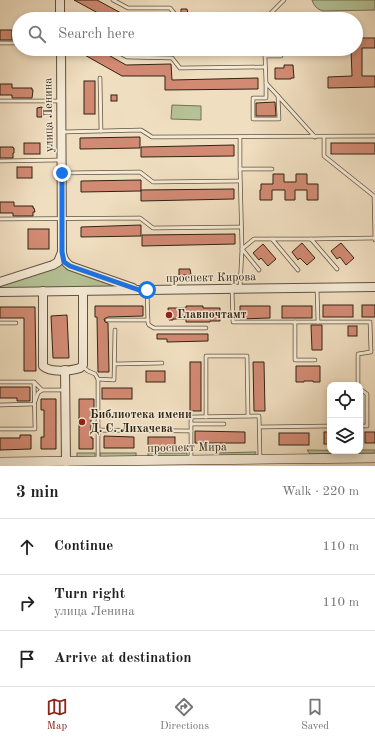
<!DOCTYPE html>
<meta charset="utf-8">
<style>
body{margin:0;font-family:"Old Standard TT",serif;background:#f6f6f6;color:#222}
.controls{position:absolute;right:12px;bottom:12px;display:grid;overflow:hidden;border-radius:8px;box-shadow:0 2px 6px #0003}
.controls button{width:36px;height:36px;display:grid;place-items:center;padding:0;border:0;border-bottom:1px solid #e0e0e0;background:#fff;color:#222;font:20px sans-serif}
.stop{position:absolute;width:12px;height:12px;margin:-9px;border:3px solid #1a73e8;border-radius:50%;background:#fff}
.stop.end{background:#1a73e8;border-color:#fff;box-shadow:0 1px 4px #0008}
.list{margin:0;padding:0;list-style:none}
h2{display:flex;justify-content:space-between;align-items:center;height:52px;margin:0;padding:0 16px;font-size:17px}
h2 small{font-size:13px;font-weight:400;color:#767676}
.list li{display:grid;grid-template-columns:26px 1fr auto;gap:12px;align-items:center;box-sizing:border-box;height:56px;padding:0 16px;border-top:1px solid #e0e0e0}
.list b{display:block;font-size:15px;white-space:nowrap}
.list p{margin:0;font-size:13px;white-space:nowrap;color:#767676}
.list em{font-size:13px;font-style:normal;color:#767676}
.icon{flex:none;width:22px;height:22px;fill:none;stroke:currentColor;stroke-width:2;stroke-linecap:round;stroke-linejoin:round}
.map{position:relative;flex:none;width:375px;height:466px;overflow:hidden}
.search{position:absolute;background:#fff;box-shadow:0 2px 6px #0003;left:12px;right:12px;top:12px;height:44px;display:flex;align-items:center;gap:10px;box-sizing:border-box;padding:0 14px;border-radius:22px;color:#767676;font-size:15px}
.sheet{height:220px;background:#fff}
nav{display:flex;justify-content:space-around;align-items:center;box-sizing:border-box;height:56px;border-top:1px solid #e0e0e0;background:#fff;font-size:11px;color:#767676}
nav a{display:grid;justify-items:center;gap:2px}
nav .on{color:#8f2418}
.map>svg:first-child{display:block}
.green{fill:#b5c296;stroke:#727255}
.building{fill:#d28a73;stroke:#302314}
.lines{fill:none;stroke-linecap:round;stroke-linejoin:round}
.service-casing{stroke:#60523f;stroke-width:4.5}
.tertiary-casing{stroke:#60523f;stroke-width:10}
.secondary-casing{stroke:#302314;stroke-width:10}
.service{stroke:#f5ead6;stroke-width:3}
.tertiary{stroke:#f5ead6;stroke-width:8}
.secondary{stroke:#f5ead6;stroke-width:9}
.route{stroke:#1a73e8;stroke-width:5}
.poi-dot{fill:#8f2418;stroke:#f5ead6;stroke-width:1.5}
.labels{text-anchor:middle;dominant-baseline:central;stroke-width:3;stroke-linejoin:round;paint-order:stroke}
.street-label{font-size:12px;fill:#302314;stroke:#f5ead6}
.poi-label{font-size:12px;font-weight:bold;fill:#302314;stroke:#f5ead6;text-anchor:start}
</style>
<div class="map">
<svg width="375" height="466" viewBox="0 0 375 466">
<rect width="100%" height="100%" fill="#f0dec0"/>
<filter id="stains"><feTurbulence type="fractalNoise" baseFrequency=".005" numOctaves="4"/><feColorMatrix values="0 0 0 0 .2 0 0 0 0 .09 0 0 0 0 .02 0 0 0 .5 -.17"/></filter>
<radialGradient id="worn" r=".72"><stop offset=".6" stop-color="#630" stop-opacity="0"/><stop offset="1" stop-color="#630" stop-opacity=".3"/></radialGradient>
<g class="green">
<path d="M312,0H375V10L323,11C317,9 314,6 312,0Z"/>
<path d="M172,105L201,106V120L171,119Z"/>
<path d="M64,262L139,290L0,292V282Z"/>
<path d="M307,450L360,451V450H375V453L310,454Z"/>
<path d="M256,452L255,454L254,455L218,456V453Z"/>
<rect x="77" y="453" width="18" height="4"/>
<rect x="100" y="453" width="36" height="4"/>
<path d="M148,453H187V456L148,457Z"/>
</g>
<g class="building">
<path d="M74,0H97L132,19H109Z"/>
<path d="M181,9H187L188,14H181Z"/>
<rect x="0" y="30" width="12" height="10"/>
<path d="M356,38H375V48H362V76H375V87L328,88V77L352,76L351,49H356Z"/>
<path d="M74,49H98L126,65L171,64L172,80L258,78V89L165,90V76H122Z"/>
<path d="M284,65H293L294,78H291V79H275V68H284Z"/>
<rect x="84" y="81" width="11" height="33"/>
<path d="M0,84H12V88H32V90H33L32,98H12V95H0Z"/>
<rect x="111" y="95" width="6" height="6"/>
<path d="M275,102L276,116H256V103Z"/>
<path d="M42,107V117H37V108Z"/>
<path d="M140,137V148L80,149V138Z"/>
<rect x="24" y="143" width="16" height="11"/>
<rect x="331" y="143" width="44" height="11"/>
<path d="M234,145V156L141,157V147Z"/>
<path d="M0,147H13V148H14V153H13V158H0Z"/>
<rect x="17" y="167" width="15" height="11"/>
<path d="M273,174H284V182H296V174H307V184H318V200H307V190H295V200H285V190H272V200H260V190H261V184H273Z"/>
<path d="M141,180V191L81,192V181Z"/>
<path d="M234,189V199L141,201V190Z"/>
<path d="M0,202H14V206H33V208H34L35,212H33V216H13V213H0Z"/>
<path d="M141,225V236L81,237V227Z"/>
<rect x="28" y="229" width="21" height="20"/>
<path d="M235,234V244L142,246V235Z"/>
<path d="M302,243L315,258L307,265L300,258L298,260L292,252Z"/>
<path d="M341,243L354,258L346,265L340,257L337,259L331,251Z"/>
<path d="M263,244L276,259L268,266L261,258L259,260L253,253Z"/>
<path d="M179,269H190L191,275H179Z"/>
<rect x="323" y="305" width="30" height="12"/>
<rect x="362" y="305" width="13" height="12"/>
<path d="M95,306H143V316L108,317L104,319L105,322L108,323L109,372H98L97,317H95Z"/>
<path d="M186,306H203V308H220V321H210V322H186V319H173V320H169L168,308H186Z"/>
<path d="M240,306H270V318L240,319Z"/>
<rect x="282" y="306" width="30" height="12"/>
<path d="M0,307H35L36,371H24V318H0Z"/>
<path d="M67,315L69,358H53L51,316Z"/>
<path d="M311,325H322V350H312Z"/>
<rect x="348" y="326" width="9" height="10"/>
<path d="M157,334H208V341L167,342V339H157Z"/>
<rect x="190" y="362" width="11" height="49"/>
<path d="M253,362H264L265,411H254Z"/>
<path d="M296,366H320V382H313V381H304V382H296Z"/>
<rect x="146" y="371" width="19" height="11"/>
<path d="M0,387H30V401H17V398H0Z"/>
<rect x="102" y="388" width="30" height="11"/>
<path d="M41,399H56V449H41V437H44V410H41Z"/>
<path d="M79,399H94V411H91V438H93V449H79Z"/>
<path d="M195,431L245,432V443H195Z"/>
<rect x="324" y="432" width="6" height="12"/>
<rect x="365" y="432" width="10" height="11"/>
<rect x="279" y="433" width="30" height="12"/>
<path d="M20,435H31V449L0,450V438H20Z"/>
<path d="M104,436L134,437V448H104Z"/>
<rect x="148" y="437" width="27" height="10"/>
</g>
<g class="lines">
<g class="service-casing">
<g id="service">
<path d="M113,0L128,8H170L179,19"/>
<path d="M265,19L284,0"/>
<path d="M0,43H19"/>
<path d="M112,49L127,57L172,58L180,68L265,67"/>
<path d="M265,49V56"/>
<path d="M281,56H265L266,83L278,96L315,137"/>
<path d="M100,78L101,131"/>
<path d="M266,83V98H253V119H279L278,96"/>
<path d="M0,101H60"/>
<path d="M63,132L141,130L152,137L375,136"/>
<path d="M240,137V169H272"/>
<path d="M324,137V156L374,196L375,240"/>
<path d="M0,161L60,160"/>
<path d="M240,169L242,249L240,288"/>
<path d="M63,173L140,172L153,182L240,181"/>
<path d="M0,219L140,218L153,228L241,227"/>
<path d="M272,239H311L337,269"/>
<path d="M311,239L375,238"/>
<path d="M259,270L242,249L254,239H272L298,270"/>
<path d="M232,289L233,322H318L317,288"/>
<path d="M147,290L148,323L149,325L154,328H206"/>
<path d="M107,320H148"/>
<path d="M295,322V360H315"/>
<path d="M318,322H370L371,352L358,354V385"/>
<path d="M0,323H16"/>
<path d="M115,364L162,363"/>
<path d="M82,366L88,371L95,374L98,379L114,380L115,330"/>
<path d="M98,379V430"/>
<path d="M0,382H34"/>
<path d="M360,389L367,394V426H360"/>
<path d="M0,405L34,404L38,393L42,390H65"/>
<path d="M206,417V356H247L248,416"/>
<path d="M191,424H224"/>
<path d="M260,427L330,426"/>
<path d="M0,429H35L34,382L42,390"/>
<path d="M191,431V417L259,416L260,458"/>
<path d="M98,460V430L191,431V459"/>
</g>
</g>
<g class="tertiary-casing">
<g id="tertiary">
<path d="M60,0V19"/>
<path d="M61,49L62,252C63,259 65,262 70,266L133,288"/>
<path d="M0,282L53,265L58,262L62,252"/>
<path d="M43,291V366C50,373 71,371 80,368L83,365V291"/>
<path d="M0,292L375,287"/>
<path d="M65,370L66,462"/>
</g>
</g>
<g class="secondary-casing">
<path id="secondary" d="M0,462L375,458"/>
</g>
<use href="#service" class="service"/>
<use href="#tertiary" class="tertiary"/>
<use href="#secondary" class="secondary"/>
</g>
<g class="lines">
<path class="route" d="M62,173V252L64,262L70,266L139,290H147"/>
</g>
<g class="poi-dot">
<circle cx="169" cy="315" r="4"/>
<circle cx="82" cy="422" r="4"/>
</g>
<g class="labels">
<g class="street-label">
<text transform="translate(49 115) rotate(-91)">улица Ленина</text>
<text transform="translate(211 278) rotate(-1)">проспект Кирова</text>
<text transform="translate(187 448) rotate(-1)">проспект Мира</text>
</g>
<g class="poi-label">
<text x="177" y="315">Главпочтамт</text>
<text x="90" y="415">Библиотека имени<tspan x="90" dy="14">Д. С. Лихачева</tspan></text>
</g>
</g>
<rect width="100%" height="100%" filter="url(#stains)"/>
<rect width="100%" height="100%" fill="url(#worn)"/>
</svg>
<div class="controls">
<button><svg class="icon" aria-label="locate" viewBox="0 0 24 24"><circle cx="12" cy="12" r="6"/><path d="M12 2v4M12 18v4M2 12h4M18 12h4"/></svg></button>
<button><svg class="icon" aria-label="layers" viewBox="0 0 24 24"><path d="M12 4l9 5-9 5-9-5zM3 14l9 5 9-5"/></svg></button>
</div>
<div class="stop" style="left:147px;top:290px"></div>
<div class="stop end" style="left:62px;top:173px"></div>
<div class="search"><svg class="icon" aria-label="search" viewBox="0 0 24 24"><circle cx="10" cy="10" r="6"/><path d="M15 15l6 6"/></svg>Search here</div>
</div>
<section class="sheet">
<h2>3 min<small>Walk · 220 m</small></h2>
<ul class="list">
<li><svg class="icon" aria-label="ahead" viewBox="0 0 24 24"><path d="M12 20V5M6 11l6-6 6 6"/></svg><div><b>Continue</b></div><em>110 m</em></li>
<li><svg class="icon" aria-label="right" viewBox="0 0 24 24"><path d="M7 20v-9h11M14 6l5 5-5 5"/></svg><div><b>Turn right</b><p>улица Ленина</p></div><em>110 m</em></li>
<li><svg class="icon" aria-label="arrive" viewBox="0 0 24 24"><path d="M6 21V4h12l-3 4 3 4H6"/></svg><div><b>Arrive at destination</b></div></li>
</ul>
</section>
<nav>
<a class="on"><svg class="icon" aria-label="map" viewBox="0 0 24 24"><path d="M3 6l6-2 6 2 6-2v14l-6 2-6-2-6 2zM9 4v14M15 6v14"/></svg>Map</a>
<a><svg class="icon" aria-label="directions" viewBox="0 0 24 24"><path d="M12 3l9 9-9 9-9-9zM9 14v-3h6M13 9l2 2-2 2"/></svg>Directions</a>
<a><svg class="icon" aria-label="saved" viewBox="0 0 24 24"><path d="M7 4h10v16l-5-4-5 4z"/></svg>Saved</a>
</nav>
